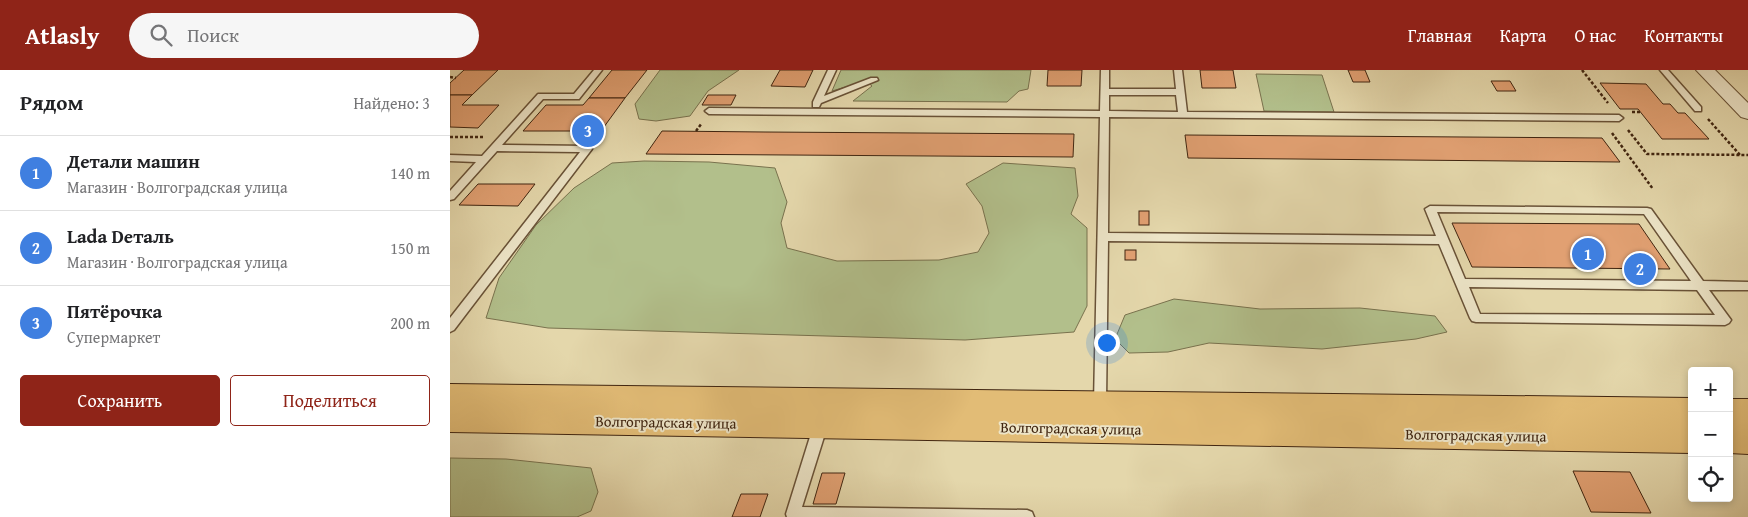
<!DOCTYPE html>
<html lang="ru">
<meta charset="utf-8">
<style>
body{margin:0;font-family:"Gentium Book Plus",serif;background:#f6f6f6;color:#202124}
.controls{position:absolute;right:15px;bottom:15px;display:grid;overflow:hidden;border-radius:5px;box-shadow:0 2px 8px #0003}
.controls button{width:45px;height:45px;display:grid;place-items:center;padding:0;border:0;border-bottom:1px solid #e0e0e0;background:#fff;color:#202124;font:25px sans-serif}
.you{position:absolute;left:656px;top:272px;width:18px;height:18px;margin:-12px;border:4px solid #fff;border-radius:50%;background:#1a73e8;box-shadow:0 0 0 8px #1a73e833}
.badge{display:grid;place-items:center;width:32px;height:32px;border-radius:50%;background:#8f2418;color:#fff;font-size:16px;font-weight:700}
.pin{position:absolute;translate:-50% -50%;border:2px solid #fff;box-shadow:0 1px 5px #0006}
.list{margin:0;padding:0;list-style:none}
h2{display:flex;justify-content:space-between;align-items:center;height:65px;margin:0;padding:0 20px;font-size:21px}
h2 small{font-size:16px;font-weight:400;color:#757577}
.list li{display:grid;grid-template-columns:32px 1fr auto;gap:15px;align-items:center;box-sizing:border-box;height:75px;padding:0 20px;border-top:1px solid #e0e0e0}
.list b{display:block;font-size:19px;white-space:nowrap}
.list p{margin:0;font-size:16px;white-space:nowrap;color:#757577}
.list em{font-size:16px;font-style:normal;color:#757577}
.actions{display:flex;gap:10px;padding:15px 20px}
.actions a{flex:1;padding:11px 0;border:1px solid #8f2418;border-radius:5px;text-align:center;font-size:18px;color:#8f2418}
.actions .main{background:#8f2418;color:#fff}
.icon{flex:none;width:28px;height:28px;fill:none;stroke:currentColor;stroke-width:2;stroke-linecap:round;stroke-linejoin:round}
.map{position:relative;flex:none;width:1298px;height:447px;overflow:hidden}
header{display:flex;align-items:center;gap:30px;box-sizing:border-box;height:70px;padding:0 25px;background:#8f2418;color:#fff}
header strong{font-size:24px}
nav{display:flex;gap:28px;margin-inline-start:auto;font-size:18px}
.search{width:350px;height:45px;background:#f6f6f6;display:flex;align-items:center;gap:12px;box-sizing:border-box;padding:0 18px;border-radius:28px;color:#757577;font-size:19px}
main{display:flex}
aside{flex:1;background:#fff}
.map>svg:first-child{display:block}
.green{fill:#b2bf8b;stroke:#79724e}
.building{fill:#e1a072;stroke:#402510}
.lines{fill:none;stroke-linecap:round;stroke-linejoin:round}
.lane-casing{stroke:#695237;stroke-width:3}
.street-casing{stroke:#695237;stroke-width:2}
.primary-casing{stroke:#402510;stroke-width:2}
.path{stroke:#402510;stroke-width:2.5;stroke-dasharray:3 2;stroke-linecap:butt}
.lane{fill:#ede5c8;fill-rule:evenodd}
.street{fill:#ede5c8;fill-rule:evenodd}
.primary{fill:#e2bc76;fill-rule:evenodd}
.labels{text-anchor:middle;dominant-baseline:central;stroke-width:4;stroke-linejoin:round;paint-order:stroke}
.street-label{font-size:15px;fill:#402510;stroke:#ede5c8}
</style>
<header>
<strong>Atlasly</strong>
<div class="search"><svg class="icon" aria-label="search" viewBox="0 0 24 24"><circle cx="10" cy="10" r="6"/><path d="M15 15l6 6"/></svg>Поиск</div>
<nav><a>Главная</a><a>Карта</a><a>О нас</a><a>Контакты</a></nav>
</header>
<main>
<aside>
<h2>Рядом<small>Найдено: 3</small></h2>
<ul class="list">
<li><span class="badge" style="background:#3f7fe0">1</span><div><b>Детали машин</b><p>Магазин · Волгоградская улица</p></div><em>140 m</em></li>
<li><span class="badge" style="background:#3f7fe0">2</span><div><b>Lada Dеталь</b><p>Магазин · Волгоградская улица</p></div><em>150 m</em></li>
<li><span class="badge" style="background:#3f7fe0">3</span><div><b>Пятёрочка</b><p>Супермаркет</p></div><em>200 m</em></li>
</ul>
<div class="actions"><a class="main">Сохранить</a><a>Поделиться</a></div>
</aside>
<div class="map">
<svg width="1298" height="447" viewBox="0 0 1298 447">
<rect width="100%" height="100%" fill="#e4d7ab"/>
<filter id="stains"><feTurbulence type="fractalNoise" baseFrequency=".004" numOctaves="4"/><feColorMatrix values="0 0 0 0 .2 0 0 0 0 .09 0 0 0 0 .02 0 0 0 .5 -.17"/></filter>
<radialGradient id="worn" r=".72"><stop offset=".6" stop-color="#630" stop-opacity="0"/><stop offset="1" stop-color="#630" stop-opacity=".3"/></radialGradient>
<g class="green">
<path d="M210,0H289L258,21L240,46L206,51L189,49L185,34Z"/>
<path d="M391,0H581L578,19L569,21L557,32L403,31L422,16L416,11L382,21Z"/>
<path d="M806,4L872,5L884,42L814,41Z"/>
<path d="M194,91L259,92L325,98L337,132L331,153L337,178L387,191L489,190L528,182L539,163L532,136L516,114L553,93L625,98L628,126L621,144L637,158V236L624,262L515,270L98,258L36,248L49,208L86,155L124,118L162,93Z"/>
<path d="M724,229L810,239L910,238L985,246L997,262L966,269L872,279L759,273L718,282L679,283L665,269L675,245Z"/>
<path d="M0,388L56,389L141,398L148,422L141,441L127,447H0Z"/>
</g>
<g class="building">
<path d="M14,0H48L22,25H0V13Z"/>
<path d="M162,0H197L175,28H139Z"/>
<path d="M330,0H363L355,17L321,16Z"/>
<path d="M598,0H632L631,16H597Z"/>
<path d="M750,0H783L786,18H752Z"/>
<path d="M898,0H915L920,12H903Z"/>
<path d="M1041,11H1060L1066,21H1047Z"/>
<path d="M1150,13L1196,14L1213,34H1220L1228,43H1235L1259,69H1212L1188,39H1170Z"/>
<path d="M0,25H22L12,35H49L28,58L0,57Z"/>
<path d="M258,25H286L281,35H252Z"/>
<path d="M139,28H175L151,61H73L96,35H133Z"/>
<path d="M212,61L315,62L624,64L623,87L196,84Z"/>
<path d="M735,65L1152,68L1170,92L738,88Z"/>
<path d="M28,114H85L68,136L9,135Z"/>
<rect x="689" y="141" width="10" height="14"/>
<path d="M1002,153L1189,154L1220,199L1022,197Z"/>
<rect x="675" y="180" width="11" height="10"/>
<path d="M1123,401L1180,402L1201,443L1141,442Z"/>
<path d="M372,403H395L386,434H363Z"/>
<path d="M291,424H318L310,447H282Z"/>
</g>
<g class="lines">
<g class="lane-casing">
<g id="lane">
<path d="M144,0H152L129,29H93L52,75L137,76L142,79L4,260L0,262V248L130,82L47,81L4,129L0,130V121L26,92L0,91V85L32,86L88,24H124Z"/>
<path d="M378,0H386L374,26L421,8H427L428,10L371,33L369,37H363V32Z"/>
<path d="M651,0H659V19H726L724,0H732L737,42L1169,45L1173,48L1169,51L659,47L658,163L986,166L975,139L980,136L1197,138L1201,139L1253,211L1298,212V220H1259L1281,250L1279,253L1275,255L1026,252L1022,251L1020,248L989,174L658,171L656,333L655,337L650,338L645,337L644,333L650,47L259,44L255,41L259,38L650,41ZM659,25H726L728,42L659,41ZM987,142L1194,144L1241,211L1015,209ZM1019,217L1247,220L1265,245L1030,244Z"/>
<path d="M1210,0H1218L1251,37V41H1245Z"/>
<path d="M371,348L376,350L378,354L352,437L577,440L582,442L584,447H337L336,444L364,354L366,350Z"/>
</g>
</g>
<g class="street-casing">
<path id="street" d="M1246,0H1265L1298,33V49L1291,47Z"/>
</g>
<g class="primary-casing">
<g id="primary">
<path d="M0,314L1242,328V383L0,362Z"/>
<path d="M1279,329H1298V384L1279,383Z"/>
</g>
</g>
<g class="path">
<path d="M1132,0L1158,33"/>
<path d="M0,7L6,8"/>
<path d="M1182,42H1190"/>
<path d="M1258,49L1290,85"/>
<path d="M1178,60L1197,84L1298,85"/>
<path d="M246,61L252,53"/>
<path d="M1162,63L1203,119"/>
<path d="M0,67H33"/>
</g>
<use href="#lane" class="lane"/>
<use href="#street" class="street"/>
<use href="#primary" class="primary"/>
</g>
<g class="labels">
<g class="street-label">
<text transform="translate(216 352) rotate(1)">Волгоградская улица</text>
<text transform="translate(621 358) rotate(1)">Волгоградская улица</text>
<text transform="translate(1026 365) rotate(1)">Волгоградская улица</text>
</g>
</g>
<rect width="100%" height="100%" filter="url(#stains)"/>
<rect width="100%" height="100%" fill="url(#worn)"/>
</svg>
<div class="controls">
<button>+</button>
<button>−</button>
<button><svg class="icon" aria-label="locate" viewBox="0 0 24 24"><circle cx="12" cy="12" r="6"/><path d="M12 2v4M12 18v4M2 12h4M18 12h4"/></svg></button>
</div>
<div class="you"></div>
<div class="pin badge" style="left:1138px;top:184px;background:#3f7fe0">1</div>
<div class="pin badge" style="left:1190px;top:199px;background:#3f7fe0">2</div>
<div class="pin badge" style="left:138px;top:61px;background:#3f7fe0">3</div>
</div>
</main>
